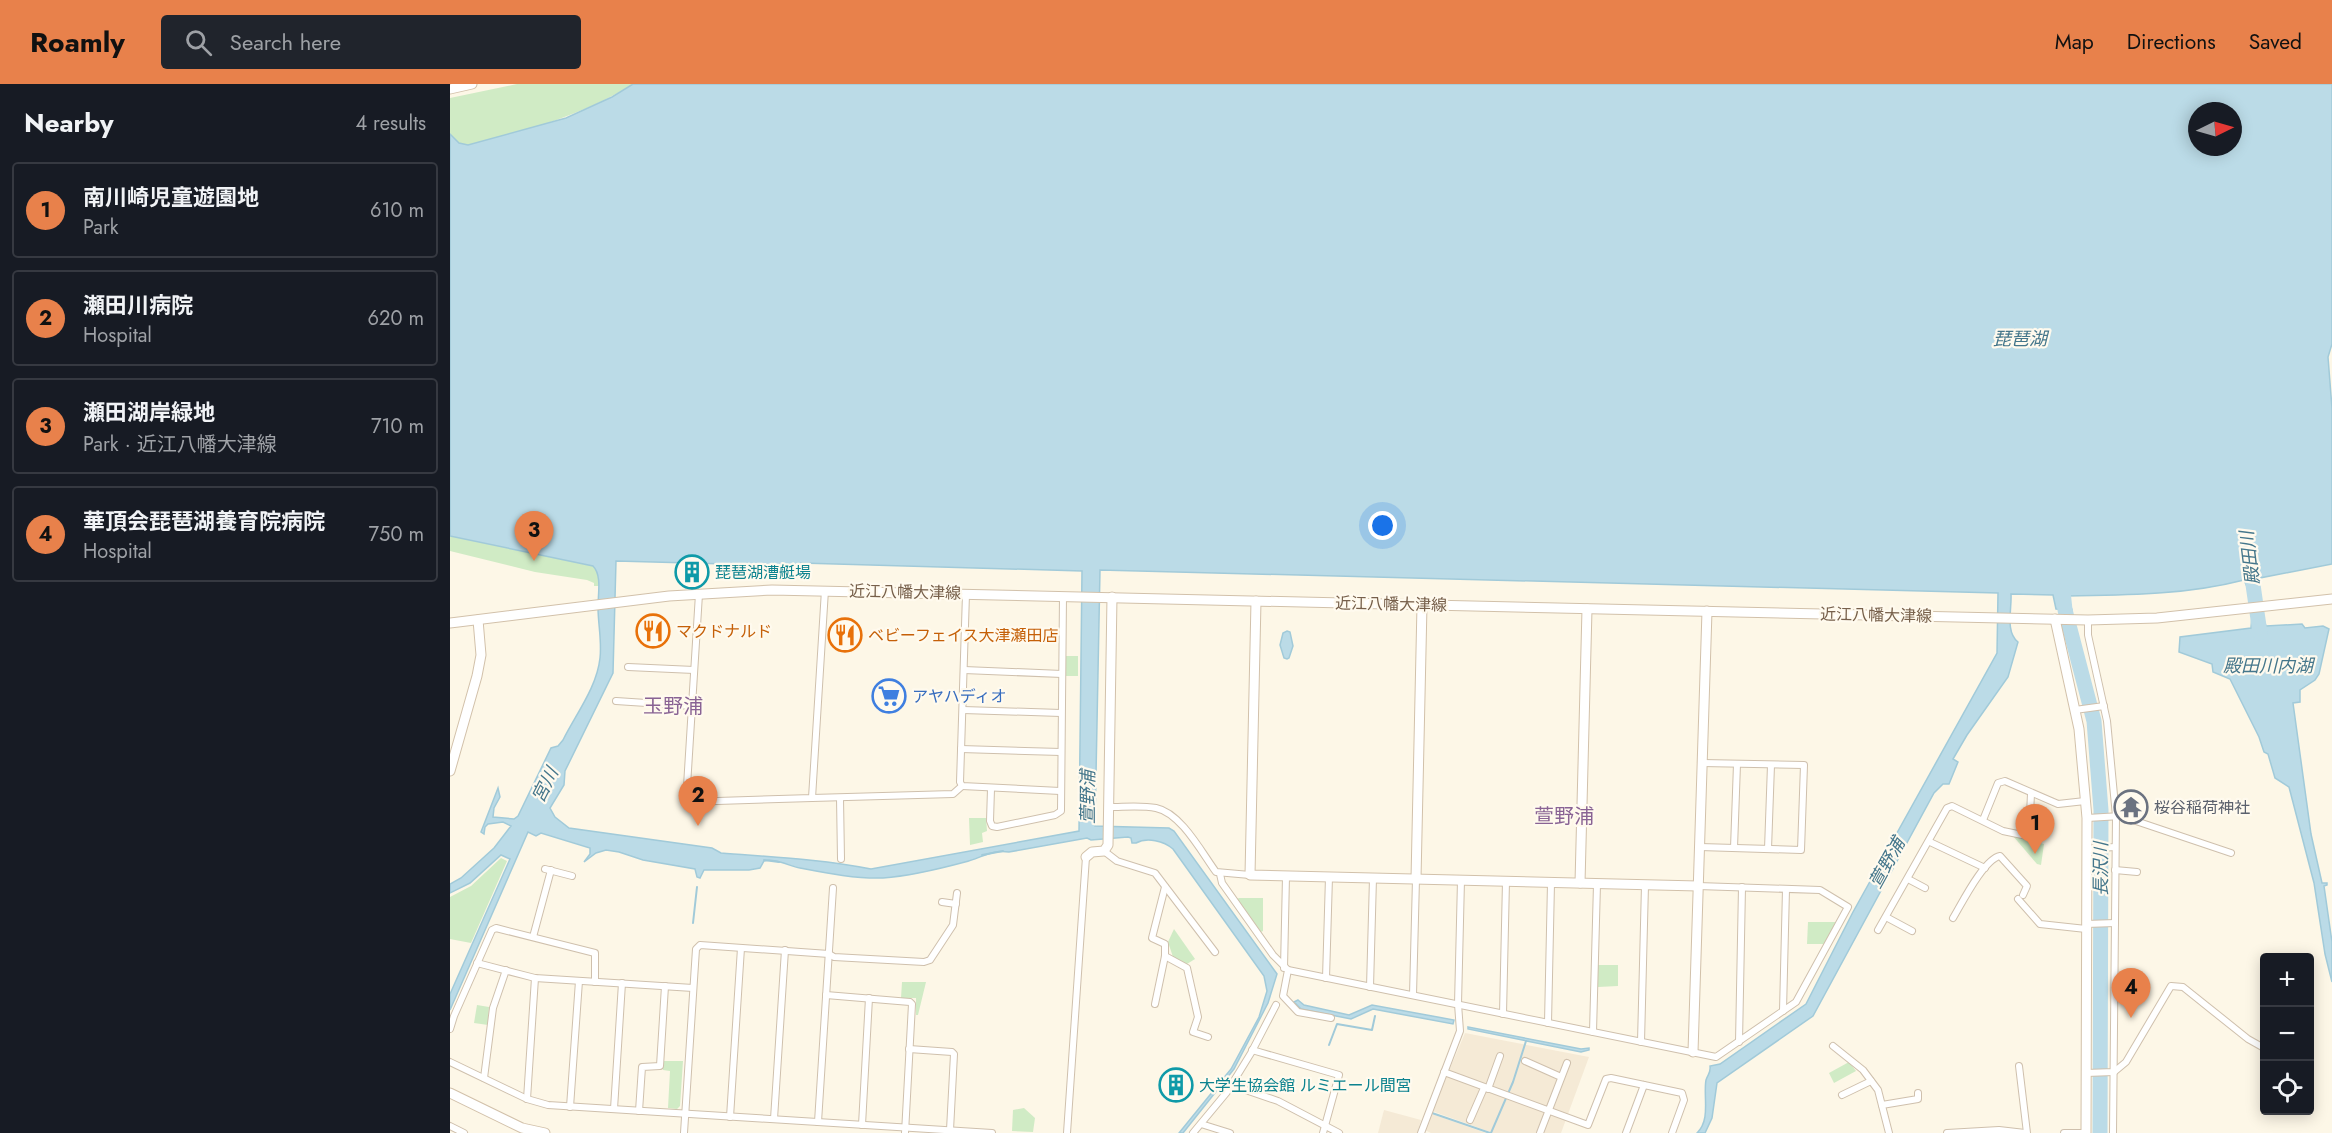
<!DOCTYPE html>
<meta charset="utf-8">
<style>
body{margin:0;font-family:Jost,"Noto Sans JP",sans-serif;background:#20242c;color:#f1f3f6}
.controls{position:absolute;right:18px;bottom:18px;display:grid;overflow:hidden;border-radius:6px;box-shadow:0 3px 15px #0003}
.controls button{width:54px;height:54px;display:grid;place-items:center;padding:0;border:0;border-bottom:2px solid #363941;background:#171b24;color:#f1f3f6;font:30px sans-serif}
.compass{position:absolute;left:1738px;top:18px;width:54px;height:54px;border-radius:50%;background:#171b24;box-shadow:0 3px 15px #0003;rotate:85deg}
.you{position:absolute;left:933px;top:442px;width:21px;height:21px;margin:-15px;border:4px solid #fff;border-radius:50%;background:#1a73e8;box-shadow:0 0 0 9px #1a73e833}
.badge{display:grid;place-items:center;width:39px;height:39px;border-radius:50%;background:#e8814b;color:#111;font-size:20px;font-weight:700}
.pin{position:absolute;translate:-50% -50px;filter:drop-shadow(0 2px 3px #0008)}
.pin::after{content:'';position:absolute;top:32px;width:21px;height:18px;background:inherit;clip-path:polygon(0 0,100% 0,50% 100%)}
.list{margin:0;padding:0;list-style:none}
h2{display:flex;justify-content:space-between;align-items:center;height:78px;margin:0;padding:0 24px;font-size:26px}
h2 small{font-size:20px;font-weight:400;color:#9ea1a6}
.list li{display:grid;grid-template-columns:39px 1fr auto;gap:18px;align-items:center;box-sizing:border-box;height:96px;margin:0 12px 12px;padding:0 12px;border:2px solid #363941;border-radius:6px}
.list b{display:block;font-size:22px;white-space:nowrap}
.list p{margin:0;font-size:20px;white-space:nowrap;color:#9ea1a6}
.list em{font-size:20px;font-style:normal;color:#9ea1a6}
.icon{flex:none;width:33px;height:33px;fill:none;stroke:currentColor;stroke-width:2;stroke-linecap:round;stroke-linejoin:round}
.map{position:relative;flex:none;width:1882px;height:1049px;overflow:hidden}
header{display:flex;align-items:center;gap:36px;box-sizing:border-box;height:84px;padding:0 30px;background:#e8814b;color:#111}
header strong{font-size:28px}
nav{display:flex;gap:33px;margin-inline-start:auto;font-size:21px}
.search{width:420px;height:54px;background:#20242c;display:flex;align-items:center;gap:15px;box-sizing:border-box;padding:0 21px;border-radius:6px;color:#9ea1a6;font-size:22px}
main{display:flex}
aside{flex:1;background:#171b24}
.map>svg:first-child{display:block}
.residential{fill:#f5ead6}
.green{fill:#d0ebc5}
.water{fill:#bbdbe7;stroke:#a1cad9;stroke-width:1.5;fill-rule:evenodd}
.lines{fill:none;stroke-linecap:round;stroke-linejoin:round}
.stream{stroke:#a1cad9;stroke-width:2}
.river{stroke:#bbdbe7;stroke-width:15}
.street-casing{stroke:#cfc0ad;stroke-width:8}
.secondary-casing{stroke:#d2c1aa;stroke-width:11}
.street{stroke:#fff;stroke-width:6}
.secondary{stroke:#fff;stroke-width:9}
.labels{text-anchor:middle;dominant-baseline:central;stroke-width:4.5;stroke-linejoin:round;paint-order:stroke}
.culture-label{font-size:16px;fill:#0d838f;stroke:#fffaee;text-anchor:start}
.street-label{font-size:16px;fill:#77604b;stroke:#fffaee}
.food-label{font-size:16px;fill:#c56008;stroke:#fffaee;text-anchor:start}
.shop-label{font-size:16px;fill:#366cbe;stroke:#fffaee;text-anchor:start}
.worship-label{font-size:16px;fill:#5b616d;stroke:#fffaee;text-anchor:start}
.water-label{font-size:18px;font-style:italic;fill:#44768b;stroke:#fffaee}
.quarter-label{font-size:20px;fill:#896394;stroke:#fffaee}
</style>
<header>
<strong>Roamly</strong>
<div class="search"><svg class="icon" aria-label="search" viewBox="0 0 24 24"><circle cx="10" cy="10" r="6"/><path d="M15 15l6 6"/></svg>Search here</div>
<nav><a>Map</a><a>Directions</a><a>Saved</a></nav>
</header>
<main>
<aside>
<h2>Nearby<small>4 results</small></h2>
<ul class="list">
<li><span class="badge">1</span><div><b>南川崎児童遊園地</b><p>Park</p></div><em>610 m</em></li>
<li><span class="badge">2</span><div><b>瀬田川病院</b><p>Hospital</p></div><em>620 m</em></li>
<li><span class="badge">3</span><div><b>瀬田湖岸緑地</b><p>Park · 近江八幡大津線</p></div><em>710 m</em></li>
<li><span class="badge">4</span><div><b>華頂会琵琶湖養育院病院</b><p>Hospital</p></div><em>750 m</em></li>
</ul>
</aside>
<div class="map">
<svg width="1882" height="1049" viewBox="0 0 1882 1049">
<rect width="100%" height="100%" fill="#fdf7e7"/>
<g class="residential">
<path d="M1015,949L1139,973L1111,1049H1043L982,1027Z"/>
<path d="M934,1026L971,1036L967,1049H928Z"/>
<path d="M982,1030L1036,1049H981L975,1046Z"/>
</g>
<g class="green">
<path d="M67,0H183C141,26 98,40 51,53C40,56 26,62 15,61C8,60 4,55 0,50V14Z"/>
<path d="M0,452L143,482L148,489L149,502H144V499L137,496L85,488L0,467Z"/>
<rect x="615" y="572" width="13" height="20"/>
<path d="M519,734H536L537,747L532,749L533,758L520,761Z"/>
<path d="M1563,752L1594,760L1591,781L1587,780Z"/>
<path d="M51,774L57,777L21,859L0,855V813L21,802Z"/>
<path d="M789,814H813V847L811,848L787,815Z"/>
<path d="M1358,838H1385L1386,839L1374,860H1357Z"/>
<path d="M724,845L745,875L737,880L723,873L718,858Z"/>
<path d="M1148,881H1168V902L1148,903Z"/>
<path d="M452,898H476L468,931H466V914H451Z"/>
<path d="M27,921L39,923L38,941L24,939Z"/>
<path d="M213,977H233L230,1022L227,1025L218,1024L220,987L213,986Z"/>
<path d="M1399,978L1406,987L1384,999L1379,989Z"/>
<path d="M574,1024L585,1034L583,1048L562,1047L563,1026Z"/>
</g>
<g class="water">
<path d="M183,0H1882V260L1878,273L1882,324V480L1810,494L1809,505H1798L1794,496C1736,511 1677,511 1618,512L1622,526L1606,525L1603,511L1561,510C1562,525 1555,548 1568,558L1558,593L1517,651L1503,675L1508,678L1499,700H1493L1484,709L1363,932L1267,999L1262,1034L1255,1049H1247C1261,1036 1253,1012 1256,996C1258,990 1261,989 1260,982L1270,980L1356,920L1403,828L1547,569L1548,509L650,486L645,742L719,744L724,747L827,890L818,919L784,985L733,1049H729L781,985L809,933L817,907L814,892L723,765C714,757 697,753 686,759H682L681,754L678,753L641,756L637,754L559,768C542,765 531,774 515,778C489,785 460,792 433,794C406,795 376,789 350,784C339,782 325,774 314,777L310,784L299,786H254L250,794L247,793L245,785L193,776L169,768L156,766L146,769L134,778L140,770V764L91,749L86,752L78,748L0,926V910L60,775L51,771L20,799L0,809V800L11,794L44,764L61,742L53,738L38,740L35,743L34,750L31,748L48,704L50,713L44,724L43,733L64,735L68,732L101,664L108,662L113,656C126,630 147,603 150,574C152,557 148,540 148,523C148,510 152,491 143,482L0,452V50L9,59L18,61L116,34L162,13ZM1747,27H1783V63H1747ZM166,477L277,480V482L317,480V482H346L351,479L632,487L629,747L421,785C371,775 321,773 271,769L262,764L119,744L105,733L100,724L114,701L115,687L163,589Z"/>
<path d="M1812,531L1816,542L1852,540L1855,544L1873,542L1879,545L1869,590L1865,596L1850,606V618L1843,619L1861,750L1872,799H1877V801L1874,802L1882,858V898L1875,870L1864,799L1839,703L1825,694L1818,670L1814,668L1809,653L1780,595L1763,588L1762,580L1729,568L1730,553L1801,544L1802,532Z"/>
<path d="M837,547L840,548L843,562L839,574L837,575L834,574L830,561L833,549Z"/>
<path d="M848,916L854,921L899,931L922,921L1004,936L1003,940L923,925L901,935L851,925L844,918Z"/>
<path d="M1018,943L1131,965L1139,964V966L1131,968L1018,945Z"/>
</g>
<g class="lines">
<g class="stream">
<path d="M532,771L553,767"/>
<path d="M314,776L329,778"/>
<path d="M243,839L247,803"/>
<path d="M879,961L887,940L922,946L925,932"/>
<path d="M982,1029L1040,1049"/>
<path d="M1041,1049L1063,998L1076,957"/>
</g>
<g class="river">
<path d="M1801,487L1810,549"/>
<path d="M1613,507L1615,526L1644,637L1651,726L1650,1049"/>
</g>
<g class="street-casing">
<g id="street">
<path d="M249,510L236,718L362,714L375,506"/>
<path d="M516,510L510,698L512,702L610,707"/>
<path d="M1638,536V551L1657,637L1666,732L1663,1049"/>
<path d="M178,583L244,586"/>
<path d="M514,586L612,590"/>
<path d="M166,617L242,622"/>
<path d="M513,626L611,629"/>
<path d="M1625,626L1654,622"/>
<path d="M511,665L611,668"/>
<path d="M541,705L540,737L542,742L547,743L605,731L611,727L613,512"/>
<path d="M362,714L503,710L512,702"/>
<path d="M390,714L391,775"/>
<path d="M659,723C674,723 691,721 706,724C731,729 752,769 766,788L800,791"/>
<path d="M1637,734L1671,732L1781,769"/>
<path d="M1533,736L1548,699L1555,697L1608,720L1635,717"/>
<path d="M1480,758L1535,784"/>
<path d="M1250,763L1351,766L1354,681L1252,679"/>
<path d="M1284,764L1287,680"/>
<path d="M1318,765L1321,681"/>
<path d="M1636,765L1665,763"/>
<path d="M654,767L667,777L705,789L765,868"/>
<path d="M95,785L122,792"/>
<path d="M1665,786L1687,788"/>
<path d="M770,790L772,799L823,871L838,886L1266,973L1346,918L1398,823L1370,806L1248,802"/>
<path d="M1458,795L1475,804"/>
<path d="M1568,815L1590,840L1636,845"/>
<path d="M492,818L506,820"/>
<path d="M1436,833L1462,847"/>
<path d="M1503,834C1512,819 1534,775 1550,772L1577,802L1573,811"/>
<path d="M1636,840L1665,839"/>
<path d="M1428,846L1497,724L1502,722L1553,747L1577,752L1579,749L1581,710"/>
<path d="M83,853L101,786"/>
<path d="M715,872L737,884L748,933L743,948L758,953"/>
<path d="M27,879L85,894L243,904"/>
<path d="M834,884L836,792"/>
<path d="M838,886L833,912L848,928L881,934"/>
<path d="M876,894L879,793"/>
<path d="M920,903L923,794"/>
<path d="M376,911L460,918L462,920L455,1049"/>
<path d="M963,911L966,795"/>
<path d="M705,920L715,872V860L702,854L715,803"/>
<path d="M1333,927L1336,805"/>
<path d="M1053,930L1056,797"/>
<path d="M1098,939L1101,799"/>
<path d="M0,945L4,932L42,846L46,844L145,869V898"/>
<path d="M1143,948L1147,800"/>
<path d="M1191,958L1195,801"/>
<path d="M1289,958L1292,803"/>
<path d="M1383,962L1413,986L1428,1006L1439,1049"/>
<path d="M459,965L502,968L504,970L500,1046"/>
<path d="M802,966L889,991L873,1049"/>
<path d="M1075,977L1111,993"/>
<path d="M0,978L77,1015L98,1021L542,1049"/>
<path d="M1569,982L1577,1049"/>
<path d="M994,988L1138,1041L1156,995L1161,994L1232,1009L1234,1016L1222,1049"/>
<path d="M1636,989L1664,988L1676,978L1721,902L1733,903L1798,955L1814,964"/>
<path d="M34,994L43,924L56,886"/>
<path d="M781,1001L828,1017L889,1049"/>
<path d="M1038,1005L1050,972"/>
<path d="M1392,1011L1421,997"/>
<path d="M77,1015L85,894"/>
<path d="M1432,1021L1468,1015V1009"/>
<path d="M120,1023L129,897"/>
<path d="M164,1025L172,899"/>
<path d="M189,1027L192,983L210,982L215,902"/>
<path d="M280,1033L291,864"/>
<path d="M324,1035L335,866"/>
<path d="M1020,1036L1034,1004"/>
<path d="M368,1038L383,804"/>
<path d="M751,1040L780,1049"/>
<path d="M412,1041L419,914"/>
<path d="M0,1042L14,1049"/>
<path d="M234,1049L246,865L250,861L379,870L384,873L474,878L480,876L503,841L507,809"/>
<path d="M617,1049L636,773"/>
<path d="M743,1049L777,1008L801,969L826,921"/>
<path d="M971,1049L1010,947L1008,920L1011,796"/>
<path d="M1090,1049L1117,979"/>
<path d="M1176,1049L1194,1001"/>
<path d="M1497,1049L1549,1046L1575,1049"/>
<path d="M1614,1049H1636"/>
</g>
</g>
<g class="secondary-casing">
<g id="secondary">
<path d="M0,5L22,0"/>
<path d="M806,517L800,791L1248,802"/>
<path d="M1605,535L1629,645L1637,734L1636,1049"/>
<path d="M0,539L219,512L322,506L1638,536L1707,534L1882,515"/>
<path d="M0,687L27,592L31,571L28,536"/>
<path d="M636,773L642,768L654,767L658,761L662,513"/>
<path d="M966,795L972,521"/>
<path d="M1130,799L1137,525"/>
<path d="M1243,968L1257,527"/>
<path d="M0,1009L72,1044L95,1049"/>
</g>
</g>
<use href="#street" class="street"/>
<use href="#secondary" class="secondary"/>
</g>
<defs>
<g id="building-ring" transform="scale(1.725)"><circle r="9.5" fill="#fffaee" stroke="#0f9aa8" stroke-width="1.5"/><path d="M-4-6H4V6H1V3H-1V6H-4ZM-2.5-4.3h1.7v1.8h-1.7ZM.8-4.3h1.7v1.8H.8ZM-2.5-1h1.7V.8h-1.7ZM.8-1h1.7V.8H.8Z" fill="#0f9aa8"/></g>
<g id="restaurant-ring" transform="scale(1.725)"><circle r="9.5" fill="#fffaee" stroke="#e8710a" stroke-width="1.5"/><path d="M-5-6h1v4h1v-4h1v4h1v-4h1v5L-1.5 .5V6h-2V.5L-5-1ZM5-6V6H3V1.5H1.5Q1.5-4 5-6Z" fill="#e8710a"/></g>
<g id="supermarket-ring" transform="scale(1.725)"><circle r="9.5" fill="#fffaee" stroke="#3f7fe0" stroke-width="1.5"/><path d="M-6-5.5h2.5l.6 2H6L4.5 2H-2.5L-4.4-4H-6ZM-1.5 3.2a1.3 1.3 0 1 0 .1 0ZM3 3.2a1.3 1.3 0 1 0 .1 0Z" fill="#3f7fe0"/></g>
<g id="temple-ring" transform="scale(1.725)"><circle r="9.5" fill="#fffaee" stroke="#6b7280" stroke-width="1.5"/><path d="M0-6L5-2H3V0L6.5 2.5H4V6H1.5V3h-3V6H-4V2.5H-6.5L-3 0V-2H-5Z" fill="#6b7280"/></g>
</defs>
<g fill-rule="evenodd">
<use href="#building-ring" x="242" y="488"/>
<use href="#restaurant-ring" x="203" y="547"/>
<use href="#restaurant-ring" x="395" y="551"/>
<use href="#supermarket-ring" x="439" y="612"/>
<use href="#temple-ring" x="1681" y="723"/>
<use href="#building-ring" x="726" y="1001"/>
</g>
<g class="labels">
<g class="culture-label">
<text x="265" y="488">琵琶湖漕艇場</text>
<text x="749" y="1001">大学生協会館 ルミエール間宮</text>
</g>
<g class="street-label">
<text transform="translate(455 508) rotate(1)">近江八幡大津線</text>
<text transform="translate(941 520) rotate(1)">近江八幡大津線</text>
<text transform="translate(1426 531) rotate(1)">近江八幡大津線</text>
</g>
<g class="food-label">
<text x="226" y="547">マクドナルド</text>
<text x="418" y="551">ベビーフェイス大津瀬田店</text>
</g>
<g class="shop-label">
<text x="462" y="612">アヤハディオ</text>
</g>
<g class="worship-label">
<text x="1704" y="723">桜谷稲荷神社</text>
</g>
<g class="water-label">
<text x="1570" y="255">琵琶湖</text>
<text transform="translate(1800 474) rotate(-97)">殿田川</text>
<text x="1818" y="582">殿田川内湖</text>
<text transform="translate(95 701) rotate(-63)">宮川</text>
<text transform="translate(638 713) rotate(-90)">萱野浦</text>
<text transform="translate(1437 779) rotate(-61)">萱野浦</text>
<text transform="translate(1651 785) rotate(-90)">長沢川</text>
</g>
<g class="quarter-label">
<text x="223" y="622">玉野浦</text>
<text x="1114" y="732">萱野浦</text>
</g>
</g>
</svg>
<div class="controls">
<button>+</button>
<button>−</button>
<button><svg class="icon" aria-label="locate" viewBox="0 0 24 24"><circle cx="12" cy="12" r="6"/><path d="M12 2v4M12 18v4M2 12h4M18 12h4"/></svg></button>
</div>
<svg class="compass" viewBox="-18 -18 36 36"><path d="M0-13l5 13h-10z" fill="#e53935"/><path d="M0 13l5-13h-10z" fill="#9ea1a6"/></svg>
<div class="you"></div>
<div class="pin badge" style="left:1585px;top:770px">1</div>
<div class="pin badge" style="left:248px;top:742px">2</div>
<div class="pin badge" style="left:84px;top:477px">3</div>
<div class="pin badge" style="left:1681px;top:934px">4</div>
</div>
</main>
